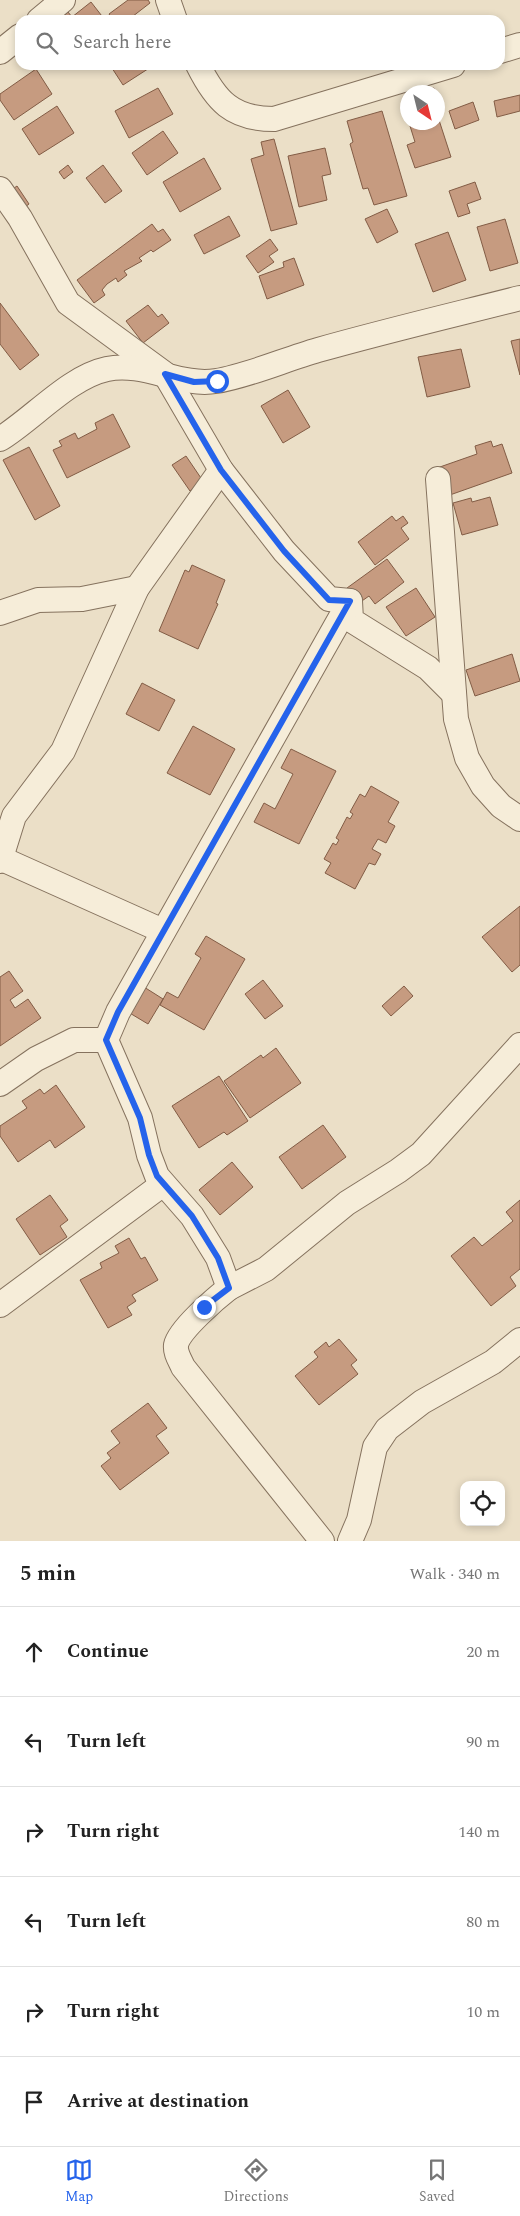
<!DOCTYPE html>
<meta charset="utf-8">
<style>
body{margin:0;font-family:Spectral,serif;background:#f6f6f6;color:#222}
.controls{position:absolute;right:15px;bottom:15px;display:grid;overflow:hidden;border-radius:10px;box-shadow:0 2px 8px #0003}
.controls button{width:45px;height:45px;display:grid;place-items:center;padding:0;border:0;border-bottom:1px solid #e0e0e0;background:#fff;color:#222;font:25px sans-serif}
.compass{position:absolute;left:400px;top:85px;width:45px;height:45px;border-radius:50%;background:#fff;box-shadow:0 2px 8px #0003;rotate:145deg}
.stop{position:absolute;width:15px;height:15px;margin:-11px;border:4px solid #2563eb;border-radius:50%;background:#fff}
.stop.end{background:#2563eb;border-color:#fff;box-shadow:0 1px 5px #0008}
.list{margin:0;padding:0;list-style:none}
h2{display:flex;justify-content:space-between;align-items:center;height:65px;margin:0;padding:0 20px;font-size:21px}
h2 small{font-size:16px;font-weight:400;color:#767676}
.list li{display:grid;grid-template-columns:32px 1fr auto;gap:15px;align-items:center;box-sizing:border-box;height:90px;padding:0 20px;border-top:1px solid #e0e0e0}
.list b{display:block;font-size:19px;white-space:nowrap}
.list em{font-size:16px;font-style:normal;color:#767676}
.icon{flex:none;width:28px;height:28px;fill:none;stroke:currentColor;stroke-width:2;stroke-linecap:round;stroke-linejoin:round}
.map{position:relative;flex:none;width:520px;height:1541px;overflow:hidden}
.search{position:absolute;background:#fff;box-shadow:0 2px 8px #0003;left:15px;right:15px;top:15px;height:55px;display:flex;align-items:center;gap:12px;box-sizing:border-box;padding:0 18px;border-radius:15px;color:#767676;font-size:19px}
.sheet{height:605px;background:#fff}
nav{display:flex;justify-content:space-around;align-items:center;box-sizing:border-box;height:70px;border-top:1px solid #e0e0e0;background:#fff;font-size:14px;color:#767676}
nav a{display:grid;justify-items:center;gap:2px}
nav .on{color:#2563eb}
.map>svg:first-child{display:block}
.building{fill:#c69b80;stroke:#825c45}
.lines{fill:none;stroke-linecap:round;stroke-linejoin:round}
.minor-casing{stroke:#85725e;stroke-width:26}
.minor{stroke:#f6edd9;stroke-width:24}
.route{stroke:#2563eb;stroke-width:6}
</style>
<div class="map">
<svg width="520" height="1541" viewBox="0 0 520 1541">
<rect width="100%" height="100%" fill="#ebdfc7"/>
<g class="building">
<path d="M128,0H148L150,3L128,20H113L109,14Z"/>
<path d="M91,2L105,20H58L68,12L72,17Z"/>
<path d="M110,65H154L123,85Z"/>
<path d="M36,69L52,94L14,120L0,100V94Z"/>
<path d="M158,88L173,114L129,138L115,111Z"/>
<path d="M434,88L436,92H420Z"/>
<path d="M520,95V111L497,117L494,101Z"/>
<path d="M473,102L479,120L455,129L449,111Z"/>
<path d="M57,106L74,133L39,155L22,129Z"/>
<path d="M382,111L407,196L374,205L368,188L363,189L350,144L353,142L347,121Z"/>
<path d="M438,117L451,157L415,168L407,145L415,142L410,126L420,122H438Z"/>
<path d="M163,131L178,153L147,175L132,153Z"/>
<path d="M274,139L297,224L271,231L251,159L264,155L261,142Z"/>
<path d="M325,148L331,174L322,176L327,200L299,207L288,156Z"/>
<path d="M204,158L221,189L180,212L163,182Z"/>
<path d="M68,165L73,172L64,179L59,172Z"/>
<path d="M103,165L122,191L105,203L86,178Z"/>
<path d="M475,182L481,199L467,204L470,213L458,217L449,191Z"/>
<path d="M17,186L29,204L20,211L7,193Z"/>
<path d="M387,209L398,232L377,243L365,219Z"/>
<path d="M229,216L240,236L204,254L194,235Z"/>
<path d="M505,219L518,263L490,271L477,227Z"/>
<path d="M152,224L158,232L163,229L171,240L153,252L151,250L139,258L142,261L124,271L127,275L118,282L116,278L107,284L102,290L105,295L94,303L77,280Z"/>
<path d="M448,232L466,280L433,292L415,244Z"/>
<path d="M270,239L278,250L269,256L274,262L258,273L246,256Z"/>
<path d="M294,258L304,285L267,299L259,276L284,267L283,262Z"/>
<path d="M0,303L39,355L20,370L0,344Z"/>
<path d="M148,305L158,317L162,314L169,323L143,343L126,321Z"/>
<path d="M520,339V375L511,341Z"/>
<path d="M461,349L470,387L427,397L418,357Z"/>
<path d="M288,390L310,427L283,443L261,406Z"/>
<path d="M113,414L130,447L67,478L53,450L62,446L59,441L75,433L78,439L97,429L95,423Z"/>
<path d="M491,441L493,447L502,444L512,473L447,496L437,468L477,454L475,446Z"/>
<path d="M29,447L60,506L35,520L3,460Z"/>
<path d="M186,456L203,481L190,491L172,465Z"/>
<path d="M490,497L498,525L462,535L453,503L471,498L472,502Z"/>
<path d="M392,516L396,521L403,516L408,523L401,528L409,539L375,565L358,542Z"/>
<path d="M387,559L404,582L375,604L369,596L359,603L347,588Z"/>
<path d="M192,565L225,580L216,603L218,604L198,649L159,631L185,570L189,572Z"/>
<path d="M416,588L435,617L406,636L386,607Z"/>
<path d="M512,654L520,681L475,696L466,670Z"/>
<path d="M142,683L175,700L159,731L126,714Z"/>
<path d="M193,726L235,749L210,795L167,773Z"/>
<path d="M291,749L336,771L299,844L254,822L264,803L275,809L293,774L281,768Z"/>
<path d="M371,786L399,802L388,822L395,826L386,843L378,839L372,849L381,854L375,865L369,863L355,889L325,873L331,863L324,859L333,843L336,845L339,840L336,838L347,817L350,819L353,814L350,812L360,794L365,797Z"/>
<path d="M520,906V965L512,972L482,937Z"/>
<path d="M206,936L245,959L204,1030L160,1005L167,992L178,998L201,958L195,954Z"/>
<path d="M9,971L23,991L10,1000L15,1008L28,999L41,1018L0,1046V977Z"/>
<path d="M263,980L283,1006L265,1019L245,994Z"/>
<path d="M404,986L413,996L391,1016L382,1006Z"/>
<path d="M144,987L163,999L148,1024L128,1012Z"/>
<path d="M276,1048L301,1083L250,1118L224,1081L261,1055L263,1058Z"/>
<path d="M219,1076L248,1121L227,1135L224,1132L199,1148L172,1106Z"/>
<path d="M56,1085L85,1127L55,1148L50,1140L18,1162L0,1136V1126L27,1108L22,1101L40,1089L44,1094Z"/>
<path d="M323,1125L346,1157L302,1189L279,1157Z"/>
<path d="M232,1162L253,1187L220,1215L199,1190Z"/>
<path d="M50,1195L68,1220L60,1226L67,1237L40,1255L16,1219Z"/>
<path d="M520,1200V1269L510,1277L516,1286L491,1306L451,1256L474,1237L482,1246L513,1221L506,1212Z"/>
<path d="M129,1238L141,1259L145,1257L158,1280L132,1295L136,1301L127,1307L132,1315L108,1328L80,1280L102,1268L100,1263L119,1253L115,1246Z"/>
<path d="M339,1339L357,1360L351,1365L358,1374L319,1405L295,1376L318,1357L314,1352L326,1342L329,1347Z"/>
<path d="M148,1403L167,1428L156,1436L169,1453L120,1490L101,1466L111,1458L107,1453L120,1443L111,1431Z"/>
</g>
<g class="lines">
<g class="minor-casing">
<g id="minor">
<path d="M168,0L175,20"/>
<path d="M39,20L63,0"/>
<path d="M500,51L520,45"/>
<path d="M0,52L20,36"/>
<path d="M198,65C216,101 232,119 274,119L453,65"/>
<path d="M0,189L20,218L68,303L165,374L221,470L284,551L329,599L350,601L351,620L428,668L454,694"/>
<path d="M0,439C33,419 69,377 107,369C144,361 180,387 216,381C248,376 286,359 318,350C385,331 453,315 520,298"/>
<path d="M438,479L456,719L467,758L483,786L501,806L520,819"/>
<path d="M350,601L118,1012L106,1040L140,1118L149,1155L157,1176L192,1216L218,1258L229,1288L266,1269L347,1203L398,1171L421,1154L520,1045"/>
<path d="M0,613L38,600L82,599L137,588"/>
<path d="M0,858L163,931"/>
<path d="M0,861L14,816L63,751L137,588L221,470"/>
<path d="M0,1084L36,1059L74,1040H106"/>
<path d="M229,1288C216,1298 179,1330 176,1345C175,1353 180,1360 183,1367L322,1541"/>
<path d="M0,1305L163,1184"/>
<path d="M350,1541L359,1520L375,1447L387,1429L422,1402L493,1362L520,1340"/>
</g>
</g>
<use href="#minor" class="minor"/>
</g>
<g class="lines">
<path class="route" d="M204,1307L229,1288L218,1258L192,1216L157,1176L149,1155L140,1118L106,1040L118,1012L350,601L329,600L284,551L221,470L165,374L194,382L217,381"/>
</g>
</svg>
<div class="controls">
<button><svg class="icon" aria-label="locate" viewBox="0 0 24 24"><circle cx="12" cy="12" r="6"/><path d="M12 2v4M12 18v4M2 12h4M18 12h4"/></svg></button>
</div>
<svg class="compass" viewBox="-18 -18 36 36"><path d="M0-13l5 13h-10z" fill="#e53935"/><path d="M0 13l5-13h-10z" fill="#767676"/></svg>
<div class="stop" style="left:217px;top:381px"></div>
<div class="stop end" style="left:204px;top:1307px"></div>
<div class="search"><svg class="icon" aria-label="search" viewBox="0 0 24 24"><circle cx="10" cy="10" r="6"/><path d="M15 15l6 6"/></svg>Search here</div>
</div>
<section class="sheet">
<h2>5 min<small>Walk · 340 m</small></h2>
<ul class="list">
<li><svg class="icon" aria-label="ahead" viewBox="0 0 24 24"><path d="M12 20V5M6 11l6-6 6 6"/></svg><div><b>Continue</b></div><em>20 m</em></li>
<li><svg class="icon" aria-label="left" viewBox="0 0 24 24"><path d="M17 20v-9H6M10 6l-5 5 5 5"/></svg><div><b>Turn left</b></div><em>90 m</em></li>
<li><svg class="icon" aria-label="right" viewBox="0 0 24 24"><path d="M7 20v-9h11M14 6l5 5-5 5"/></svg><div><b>Turn right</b></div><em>140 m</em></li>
<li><svg class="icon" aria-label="left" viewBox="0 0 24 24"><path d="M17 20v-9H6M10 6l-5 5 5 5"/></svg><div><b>Turn left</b></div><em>80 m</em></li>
<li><svg class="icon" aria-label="right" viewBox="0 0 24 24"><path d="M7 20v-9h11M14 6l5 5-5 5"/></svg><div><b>Turn right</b></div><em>10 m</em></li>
<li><svg class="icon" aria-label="arrive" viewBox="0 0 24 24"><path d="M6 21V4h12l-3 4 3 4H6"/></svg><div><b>Arrive at destination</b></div></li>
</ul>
</section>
<nav>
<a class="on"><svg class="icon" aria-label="map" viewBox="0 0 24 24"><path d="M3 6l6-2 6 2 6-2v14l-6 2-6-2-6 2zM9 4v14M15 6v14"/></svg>Map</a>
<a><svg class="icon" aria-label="directions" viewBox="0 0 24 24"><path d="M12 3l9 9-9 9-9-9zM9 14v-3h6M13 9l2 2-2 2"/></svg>Directions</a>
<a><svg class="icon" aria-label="saved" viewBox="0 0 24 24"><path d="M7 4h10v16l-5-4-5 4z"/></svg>Saved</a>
</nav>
